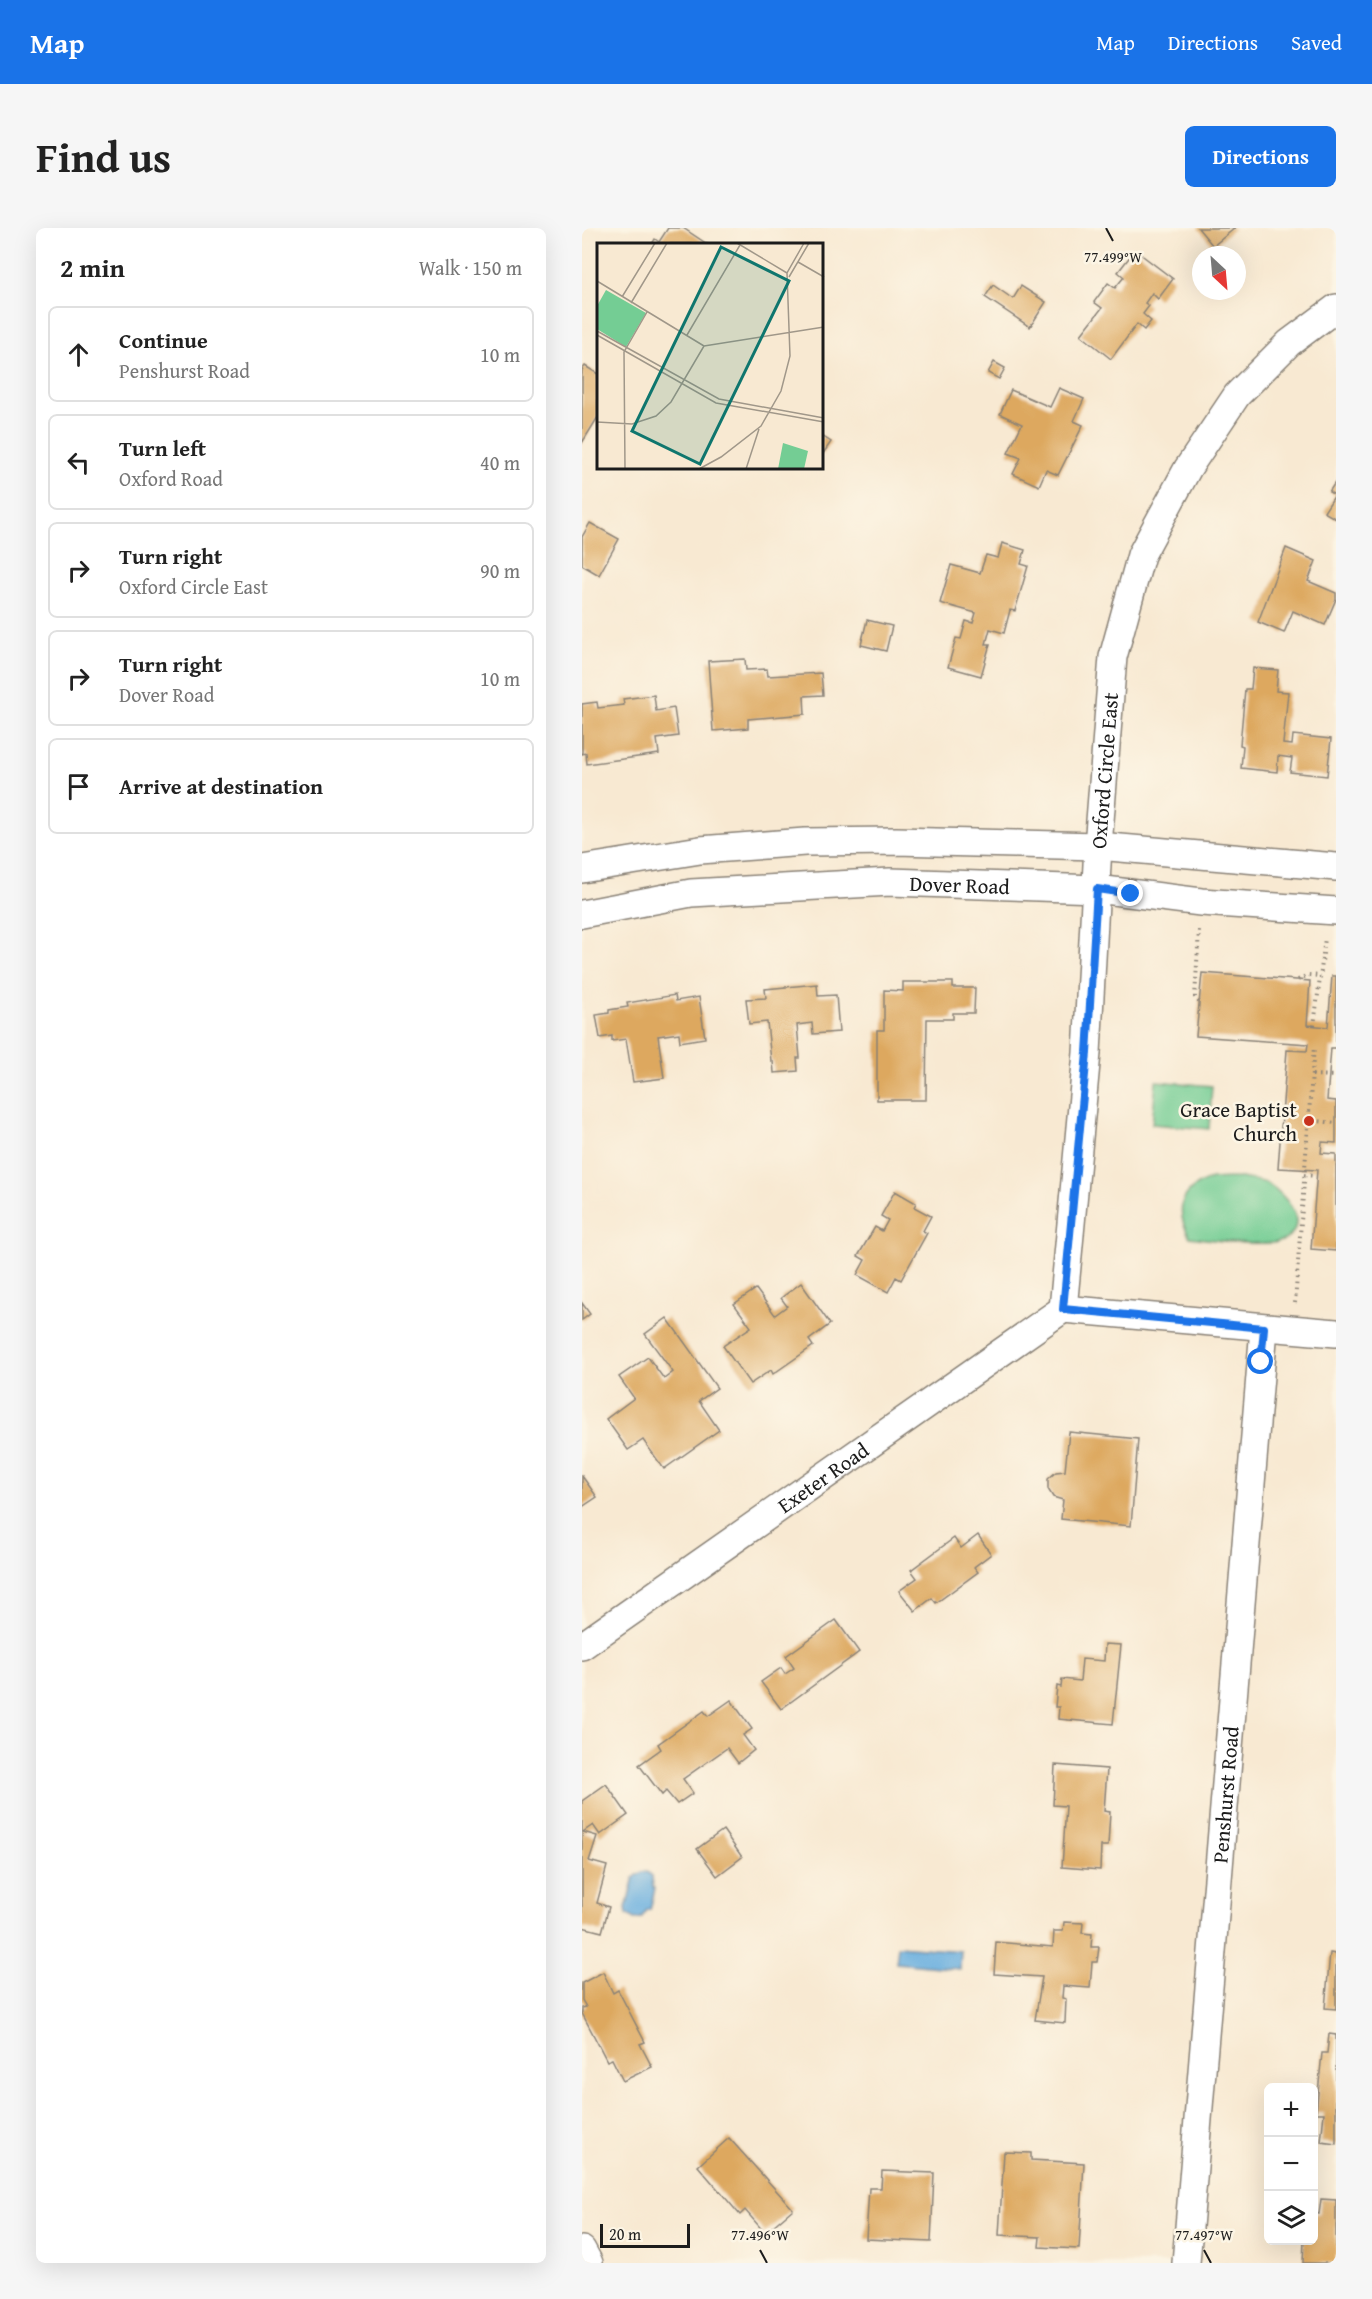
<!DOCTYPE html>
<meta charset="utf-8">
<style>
body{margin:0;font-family:"Gentium Book Plus",serif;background:#f6f6f6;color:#222}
.controls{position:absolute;right:18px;bottom:18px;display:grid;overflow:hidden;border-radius:9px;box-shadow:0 6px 24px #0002}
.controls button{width:54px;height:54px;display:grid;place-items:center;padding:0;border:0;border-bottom:2px solid #e0e0e0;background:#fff;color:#222;font:30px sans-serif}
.compass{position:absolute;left:610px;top:18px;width:54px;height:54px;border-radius:50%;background:#fff;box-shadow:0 6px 24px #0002;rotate:154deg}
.scale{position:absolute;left:18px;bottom:15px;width:90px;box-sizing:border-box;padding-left:6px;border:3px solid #1c1c1c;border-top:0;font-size:16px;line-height:21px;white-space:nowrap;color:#1c1c1c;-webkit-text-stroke:4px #fcf5e5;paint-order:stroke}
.stop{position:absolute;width:18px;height:18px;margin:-14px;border:4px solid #1a73e8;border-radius:50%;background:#fff}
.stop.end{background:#1a73e8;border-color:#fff;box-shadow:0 2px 6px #0008}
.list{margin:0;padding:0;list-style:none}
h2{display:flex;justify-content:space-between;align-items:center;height:78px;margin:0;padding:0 24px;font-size:26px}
h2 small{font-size:20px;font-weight:400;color:#767676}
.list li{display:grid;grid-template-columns:39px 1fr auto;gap:18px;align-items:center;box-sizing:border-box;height:96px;margin:0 12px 12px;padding:0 12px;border:2px solid #e0e0e0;border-radius:9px}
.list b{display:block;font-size:22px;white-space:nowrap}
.list p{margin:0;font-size:20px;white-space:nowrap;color:#767676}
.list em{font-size:20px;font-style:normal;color:#767676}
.icon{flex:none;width:33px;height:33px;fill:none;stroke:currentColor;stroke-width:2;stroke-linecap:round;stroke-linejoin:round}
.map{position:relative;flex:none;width:754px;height:2035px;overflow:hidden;border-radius:9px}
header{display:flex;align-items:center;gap:36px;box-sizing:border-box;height:84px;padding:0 30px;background:#1a73e8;color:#fff}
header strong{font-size:28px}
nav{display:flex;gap:33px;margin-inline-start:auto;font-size:21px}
.intro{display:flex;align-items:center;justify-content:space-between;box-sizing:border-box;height:144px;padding:0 36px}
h1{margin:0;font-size:42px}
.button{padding:15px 27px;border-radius:9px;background:#1a73e8;color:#fff;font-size:21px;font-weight:700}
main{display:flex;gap:36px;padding:0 36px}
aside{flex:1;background:#fff;border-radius:9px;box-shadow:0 6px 24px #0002}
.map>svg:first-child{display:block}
.green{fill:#74cd94;stroke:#487458;stroke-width:1.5}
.water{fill:#69afdf;stroke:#42667e;stroke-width:1.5}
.building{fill:#dda85f}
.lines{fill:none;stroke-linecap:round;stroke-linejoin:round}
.street-casing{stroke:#8a8277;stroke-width:30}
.path{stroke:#8a8277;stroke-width:4;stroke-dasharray:1.5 4.5;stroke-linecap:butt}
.street{stroke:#fff;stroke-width:27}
.route{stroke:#1a73e8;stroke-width:8}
.ticks{fill:none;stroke:#1c1c1c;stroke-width:2}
.poi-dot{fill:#c8321e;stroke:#fcf5e5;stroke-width:2}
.labels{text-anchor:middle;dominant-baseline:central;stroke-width:5;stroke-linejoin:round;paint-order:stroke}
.street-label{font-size:21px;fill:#1c1c1c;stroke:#fcf5e5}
.poi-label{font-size:21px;fill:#1c1c1c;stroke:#fcf5e5;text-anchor:end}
.inset-road{fill:none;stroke:#a09789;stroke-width:1.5}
.view{fill:#0f766e;fill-opacity:0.15;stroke:#0f766e;stroke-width:3}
.inset-edge{fill:none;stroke:#1c1c1c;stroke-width:3}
.ticks-label{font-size:15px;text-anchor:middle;fill:#1c1c1c;stroke:#fcf5e5;stroke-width:5;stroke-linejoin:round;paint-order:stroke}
</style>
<header>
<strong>Map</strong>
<nav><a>Map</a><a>Directions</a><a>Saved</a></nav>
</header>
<div class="intro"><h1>Find us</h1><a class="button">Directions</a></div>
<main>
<aside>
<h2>2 min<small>Walk · 150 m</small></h2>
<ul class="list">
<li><svg class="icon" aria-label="ahead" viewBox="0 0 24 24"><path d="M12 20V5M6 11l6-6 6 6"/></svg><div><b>Continue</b><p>Penshurst Road</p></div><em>10 m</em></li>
<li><svg class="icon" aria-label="left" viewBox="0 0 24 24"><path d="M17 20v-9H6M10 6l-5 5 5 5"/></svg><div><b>Turn left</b><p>Oxford Road</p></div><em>40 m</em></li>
<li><svg class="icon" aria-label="right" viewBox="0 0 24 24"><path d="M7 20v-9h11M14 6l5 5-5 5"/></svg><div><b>Turn right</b><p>Oxford Circle East</p></div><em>90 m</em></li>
<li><svg class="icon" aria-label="right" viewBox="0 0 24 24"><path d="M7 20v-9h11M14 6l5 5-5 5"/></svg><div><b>Turn right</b><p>Dover Road</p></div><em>10 m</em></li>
<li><svg class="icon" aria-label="arrive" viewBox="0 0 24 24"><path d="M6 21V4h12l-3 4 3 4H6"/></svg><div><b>Arrive at destination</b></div></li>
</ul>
</aside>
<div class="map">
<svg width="754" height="2035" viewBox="0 0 754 2035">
<rect width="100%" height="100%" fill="#fcf5e5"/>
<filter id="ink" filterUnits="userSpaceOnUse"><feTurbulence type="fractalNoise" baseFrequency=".0167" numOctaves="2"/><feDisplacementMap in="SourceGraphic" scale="12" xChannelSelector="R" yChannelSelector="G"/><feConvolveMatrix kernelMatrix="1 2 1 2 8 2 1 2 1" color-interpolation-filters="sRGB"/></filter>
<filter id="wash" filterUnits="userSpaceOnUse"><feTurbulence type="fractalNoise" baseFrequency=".008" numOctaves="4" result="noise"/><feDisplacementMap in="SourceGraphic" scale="24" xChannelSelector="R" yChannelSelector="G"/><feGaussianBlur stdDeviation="1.35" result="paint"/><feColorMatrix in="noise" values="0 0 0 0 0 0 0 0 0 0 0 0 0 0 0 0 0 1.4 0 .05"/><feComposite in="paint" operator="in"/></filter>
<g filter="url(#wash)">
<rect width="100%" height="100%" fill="#f8e9d2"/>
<g class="green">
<path d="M574,853L630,858L627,901L570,896Z"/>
<path d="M659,950C667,952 679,952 686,956C703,966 728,994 704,1011C691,1021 626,1011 608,1009C593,984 597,963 626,952C635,949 649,951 659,950Z"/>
</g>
<g class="water">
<path d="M60,1644H65L70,1648L71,1659L73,1660L68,1682H65L59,1690L52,1691L45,1686L44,1680L52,1649Z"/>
<path d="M316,1718L379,1723L378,1741L314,1735Z"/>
</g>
<g id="blocks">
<g class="building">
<path d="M86,0H101L125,16H70L73,11L77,14Z"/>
<path d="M616,0H653L631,18Z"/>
<path d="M553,22L591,51L576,71L570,65L563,75L567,78L561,86L569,93L562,102L555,96L529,131L499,107L520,80L512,74L526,55L533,60L542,49L536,44Z"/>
<path d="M411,57L431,71L439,58L464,74L448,99L403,69Z"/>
<path d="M412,134L423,140L417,151L406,145Z"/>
<path d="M3,138L16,146V189L0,215V142Z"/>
<path d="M477,160L502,171L492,193L501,197L476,247L464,242L457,258L431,246L439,230L426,225L440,196L418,186L429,162L468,179Z"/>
<path d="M240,208L249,214L240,227Z"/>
<path d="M754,253V291L742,284L753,267L747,264Z"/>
<path d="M8,295L37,311L17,347L0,337V309Z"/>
<path d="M420,315L443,322L439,336L446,338L433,383L428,382L422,405L408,401L404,416H408L399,448L366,439L374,410L379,411L384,393L391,395L394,385L358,375L369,337L398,345L404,327L416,330Z"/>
<path d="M704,320L734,333L726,353L754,365V371L743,397L711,383L702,405L676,394Z"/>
<path d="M285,392L310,398L304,423L279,417Z"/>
<path d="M163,431L164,442L185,441L186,448L239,445L241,467L222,468L223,486L166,491V500L131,503L126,433Z"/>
<path d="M671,440L696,442L694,463L706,464L701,516L710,517L711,507L749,511L745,548L708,544L710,530L696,528L695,544L659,540L661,518L658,517L663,461H669Z"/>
<path d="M72,467L74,483L92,480L96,508L75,511L77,526L5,536L4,525L0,526V476L15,474L16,480L42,477L41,471Z"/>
<path d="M620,745L728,753L725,797L746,799L750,748H754V820H749L745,872L754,873V915L740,914L739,925L754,926V1023L729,1021L735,942L696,940L705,822L725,823L726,816L614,808Z"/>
<path d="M321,754H371V760H393L392,785H371V791H345L344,872H295V802H302V762L321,763Z"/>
<path d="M235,756L236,768L254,767L257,804L231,806L230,795L215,797L218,830H215L216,843L192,845L191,833H189L185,794L167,796L164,771L184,770L183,761Z"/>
<path d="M93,767L94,773L117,769L123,810L98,814L97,805L76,808L82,850L51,854L44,811L30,813V808L18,810L14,787L27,785V782L46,779L45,775Z"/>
<path d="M313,963L334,975L332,979L349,988L341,1003L345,1005L319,1052L314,1049L306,1064L275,1047L283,1032L276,1028L293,999L300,1003L306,992L299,988Z"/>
<path d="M219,1055L248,1096L227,1112L231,1118L191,1146L189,1142L168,1156L141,1118L169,1099L152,1076L174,1061L193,1087L205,1078L199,1070Z"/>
<path d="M0,1075L8,1086L0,1092Z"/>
<path d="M85,1090L135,1160L117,1173L137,1202L82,1241L61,1212L46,1222L24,1191L52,1170L37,1149L66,1129L82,1151L91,1144L63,1106Z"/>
<path d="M487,1204L556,1211L549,1298L479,1291L481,1272L471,1269L466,1261V1251L474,1244L483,1243Z"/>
<path d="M0,1248L15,1269L0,1279Z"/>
<path d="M396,1307L409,1326L392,1339L396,1344L354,1375L350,1370L333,1383L317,1363L335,1350L329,1342L372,1310L379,1320Z"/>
<path d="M254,1392L277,1424L199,1481L179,1454L199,1440L203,1446L212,1440L204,1428Z"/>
<path d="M523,1416L539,1417L531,1496L476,1491L477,1479H473L475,1458L479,1459L480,1451L498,1453L500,1431L522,1433Z"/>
<path d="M149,1472L170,1501L161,1507L172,1522L156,1535L145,1520L101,1551L111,1565L95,1576L84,1563L80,1567L57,1537L79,1521L76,1516L122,1483L126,1488Z"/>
<path d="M473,1537L525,1541L522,1583L528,1584L526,1618H519L518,1642L480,1639L484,1578L471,1577Z"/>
<path d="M24,1556L46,1587L18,1607L11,1597L1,1604L15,1608L7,1633L25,1638L15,1675L27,1679L20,1704L0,1699V1573Z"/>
<path d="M141,1602L160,1629L135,1648L115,1621Z"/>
<path d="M482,1694L501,1695L500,1705L510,1706L509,1719H517L515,1734H510L508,1760L481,1758L480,1770L484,1771L483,1795L453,1792L460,1749L412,1746L414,1714L471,1719L472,1703H481Z"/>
<path d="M748,1725L754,1726V1781L743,1780Z"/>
<path d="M21,1744L31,1765L36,1762L63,1814L58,1816L70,1839L41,1853L30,1831L25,1833L0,1785V1780L4,1779L0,1772V1755Z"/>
<path d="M747,1806L754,1807V1916L739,1914L742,1885H734L740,1825H745Z"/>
<path d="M147,1910L211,1981L183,2005L163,1982L158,1987L116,1938Z"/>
<path d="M422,1924L449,1925V1932L502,1935L497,2021L457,2019L458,2009L417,2007Z"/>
<path d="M300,1943L352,1945L349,2014L284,2011L287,1960H299Z"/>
<path d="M739,1971L754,1972V2035H721L722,2012H732V1985L737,1986Z"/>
</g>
</g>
</g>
<g filter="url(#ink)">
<use href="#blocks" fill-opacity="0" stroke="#8a8277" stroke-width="1.5"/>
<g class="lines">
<g class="street-casing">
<g id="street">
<path d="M0,641L118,622L223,614L314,613L516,618L754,639"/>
<path id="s1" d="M0,686L109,665L308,654L515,661L619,674L754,683"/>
<path id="s2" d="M481,1081L505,825L516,618L531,429L559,327L606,240L655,167L707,115L754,80"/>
<path d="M481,1081L754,1105"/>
<path id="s3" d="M0,1418L481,1081"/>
<path d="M0,2022L7,2035"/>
<path id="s4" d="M604,2035L682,1100"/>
</g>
</g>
<g class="path">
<path d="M716,752L726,747L739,748"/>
<path d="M617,774L613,769L617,702"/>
<path d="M732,798L743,710"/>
<path d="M730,847L754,848"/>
<path d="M726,892L754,895"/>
<path d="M722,947L734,948"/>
<path d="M713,1075L732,818"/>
</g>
<use href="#street" class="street"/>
</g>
</g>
<g class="lines" filter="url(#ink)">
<path class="route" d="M549,666L515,661L505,825L481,1081L682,1100L679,1134"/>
</g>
<path class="ticks" d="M524,0L531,13M178,2022L185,2035M622,2022L629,2035"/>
<circle class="poi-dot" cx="727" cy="893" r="6"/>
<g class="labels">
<g class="street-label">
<text stroke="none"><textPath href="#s2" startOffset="540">Oxford Circle East</textPath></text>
<text stroke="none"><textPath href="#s1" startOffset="380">Dover Road</textPath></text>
<text stroke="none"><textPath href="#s3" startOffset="294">Exeter Road</textPath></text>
<text stroke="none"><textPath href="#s4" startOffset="470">Penshurst Road</textPath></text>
</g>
<g class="poi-label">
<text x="715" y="881">Grace Baptist<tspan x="715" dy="24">Church</tspan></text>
</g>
</g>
<g transform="translate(15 15)">
<rect width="226" height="226" fill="#f8e9d2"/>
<path d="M9,47L49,70L29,104L0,86V63ZM186,200L211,208L207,226H181Z" fill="#74cd94"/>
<path class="inset-road" d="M140,0L190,30M201,19L227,34M192,34L212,0M0,38L107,103M25,54L58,0M34,60L70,0M0,88L122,156L227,175M0,92L119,160L227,179M90,92L143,2M107,103L227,84M0,179L35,181L59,173L74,159L107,103M28,226L27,109L50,69M102,226L124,214L164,183L184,148L193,113L190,30L207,0M149,226L162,186"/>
<path class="view" d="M124,4L192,38L103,221L35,188Z"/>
<rect width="226" height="226" class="inset-edge"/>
</g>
<g class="ticks-label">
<text x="531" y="34">77.499°W</text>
<text x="178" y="2012">77.496°W</text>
<text x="622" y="2012">77.497°W</text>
</g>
</svg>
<div class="controls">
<button>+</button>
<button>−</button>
<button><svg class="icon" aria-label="layers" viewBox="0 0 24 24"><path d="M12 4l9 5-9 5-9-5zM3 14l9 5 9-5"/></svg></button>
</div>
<svg class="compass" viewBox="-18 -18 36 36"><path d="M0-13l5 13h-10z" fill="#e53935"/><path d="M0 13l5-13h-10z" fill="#767676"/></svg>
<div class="scale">20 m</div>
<div class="stop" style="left:679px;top:1134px"></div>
<div class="stop end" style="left:549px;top:666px"></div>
</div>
</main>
